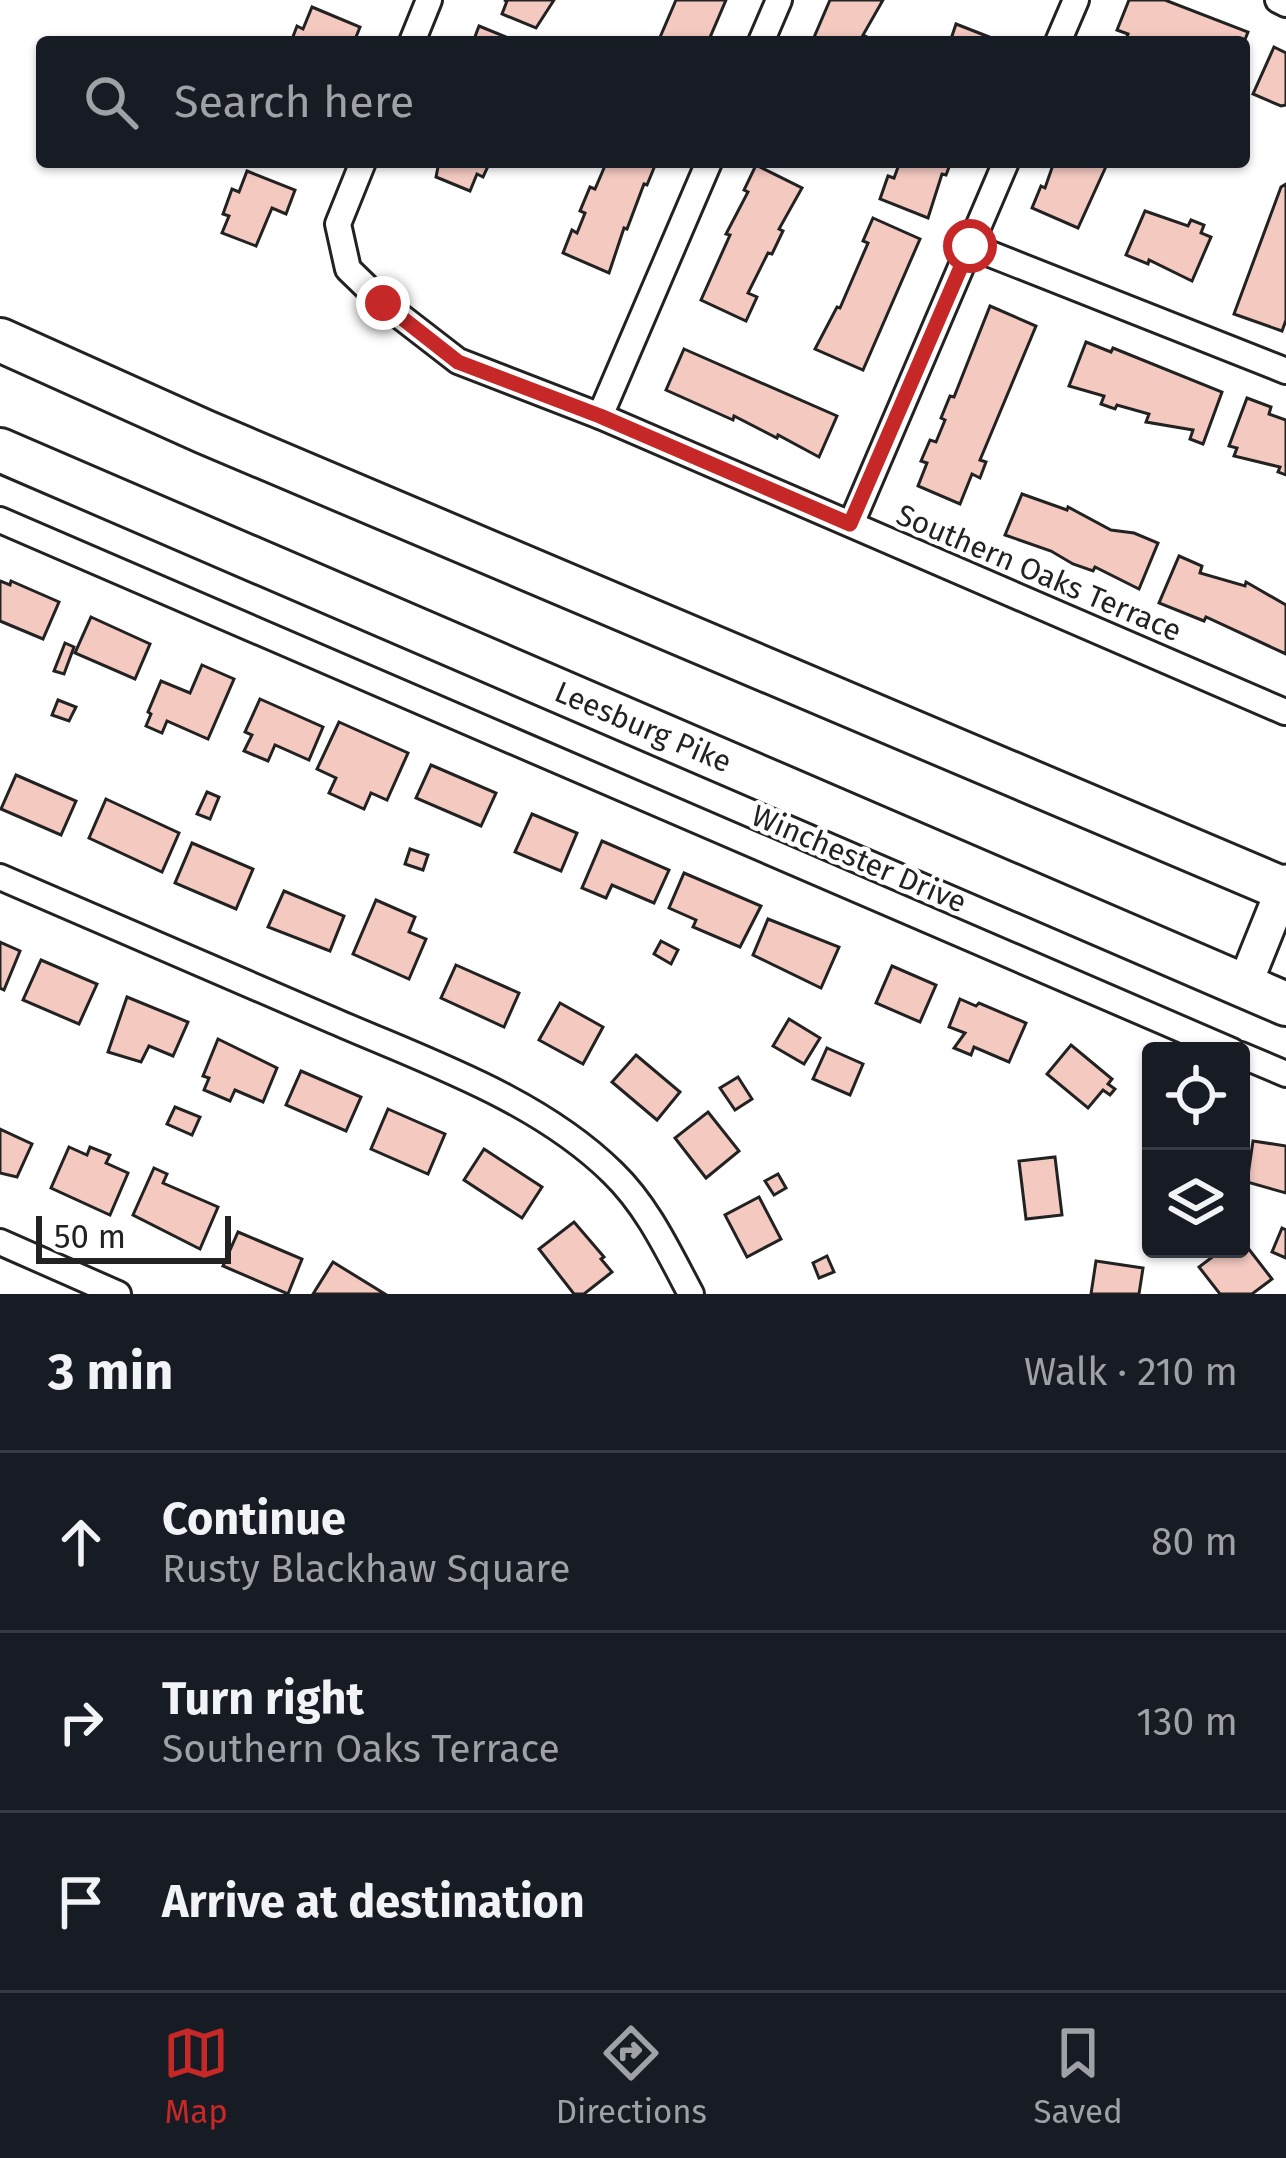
<!DOCTYPE html>
<meta charset="utf-8">
<style>
body{margin:0;font-family:"Fira Sans",sans-serif;background:#242831;color:#f1f3f6}
.controls{position:absolute;right:36px;bottom:36px;display:grid;overflow:hidden;border-radius:12px;box-shadow:0 3px 9px #0004}
.controls button{width:108px;height:108px;display:grid;place-items:center;padding:0;border:0;border-bottom:3px solid #363941;background:#171b24;color:#f1f3f6;font:60px sans-serif}
.scale{position:absolute;left:36px;bottom:30px;width:195px;box-sizing:border-box;padding-left:12px;border:6px solid #222;border-top:0;font-size:33px;line-height:42px;white-space:nowrap;color:#222;-webkit-text-stroke:9px #fff;paint-order:stroke}
.stop{position:absolute;width:36px;height:36px;margin:-27px;border:9px solid #c62828;border-radius:50%;background:#fff}
.stop.end{background:#c62828;border-color:#fff;box-shadow:0 3px 12px #0008}
.list{margin:0;padding:0;list-style:none}
h2{display:flex;justify-content:space-between;align-items:center;height:156px;margin:0;padding:0 48px;font-size:51px}
h2 small{font-size:39px;font-weight:400;color:#9ea1a6}
.list li{display:grid;grid-template-columns:78px 1fr auto;gap:36px;align-items:center;box-sizing:border-box;height:180px;padding:0 48px;border-top:3px solid #363941}
.list b{display:block;font-size:45px;white-space:nowrap}
.list p{margin:0;font-size:39px;white-space:nowrap;color:#9ea1a6}
.list em{font-size:39px;font-style:normal;color:#9ea1a6}
.icon{flex:none;width:66px;height:66px;fill:none;stroke:currentColor;stroke-width:2;stroke-linecap:round;stroke-linejoin:round}
.map{position:relative;flex:none;width:1286px;height:1294px;overflow:hidden}
.search{position:absolute;background:#171b24;box-shadow:0 3px 9px #0004;left:36px;right:36px;top:36px;height:132px;display:flex;align-items:center;gap:30px;box-sizing:border-box;padding:0 42px;border-radius:12px;color:#9ea1a6;font-size:45px}
.sheet{height:696px;background:#171b24}
nav{display:flex;justify-content:space-around;align-items:center;box-sizing:border-box;height:168px;border-top:3px solid #363941;background:#171b24;font-size:33px;color:#9ea1a6}
nav a{display:grid;justify-items:center;gap:6px}
nav .on{color:#c62828}
.map>svg:first-child{display:block}
.building{fill:#f3c9c0;stroke:#222;stroke-width:3}
.lines{fill:none;stroke-linecap:round;stroke-linejoin:round}
.street-casing{stroke:#222;stroke-width:30}
.secondary-casing{stroke:#222;stroke-width:39}
.highway-casing{stroke:#222;stroke-width:48}
.street{stroke:#fff;stroke-width:24}
.secondary{stroke:#fff;stroke-width:33}
.highway{stroke:#fff;stroke-width:42}
.route{stroke:#c62828;stroke-width:15}
.labels{text-anchor:middle;dominant-baseline:central;stroke-width:9;stroke-linejoin:round;paint-order:stroke}
.street-label{font-size:30px;fill:#222;stroke:#fff}
</style>
<div class="map">
<svg width="1286" height="1294" viewBox="0 0 1286 1294">
<rect width="100%" height="100%" fill="#fff"/>
<g class="building">
<path d="M504,0H554L536,28L502,14L507,1Z"/>
<path d="M676,0H726L708,42H658Z"/>
<path d="M830,0H883L863,35L871,39L869,42H812Z"/>
<path d="M1129,0H1165L1248,32L1244,42H1125L1128,34L1117,30Z"/>
<path d="M312,7L360,27L354,42H291L297,26L303,29Z"/>
<path d="M956,24L1002,42H950Z"/>
<path d="M479,26L518,42H473Z"/>
<path d="M1274,47L1286,53V105L1281,106L1253,94Z"/>
<path d="M439,162H490L483,177L477,174L470,191L436,177Z"/>
<path d="M602,162L656,163L647,185L644,184L627,229L624,228L609,273L563,253L572,230L577,233L585,213L580,211L590,187L595,189L604,168Z"/>
<path d="M900,162H951L946,175L942,174L928,218L880,199L888,176L894,178Z"/>
<path d="M1054,162H1108L1078,228L1032,208L1041,186L1045,188Z"/>
<path d="M756,165L802,188L779,229L783,231L772,254L768,253L748,293L757,297L746,321L701,300L730,235L726,234L748,192L744,190Z"/>
<path d="M247,171L295,190L286,214L272,208L256,246L222,233L229,216L223,214L232,189L239,192Z"/>
<path d="M1286,184V320L1282,331L1234,314L1281,187Z"/>
<path d="M1145,211L1188,226L1191,220L1204,225L1201,233L1211,237L1192,281L1149,260L1148,264L1126,255Z"/>
<path d="M873,218L920,239L863,370L815,349L837,307L840,308L868,243L863,241Z"/>
<path d="M990,306L1036,326L980,460L986,462L980,478L972,474L960,504L918,486L927,463L921,461L930,440L936,442L945,420L941,418L950,396L954,397Z"/>
<path d="M1086,342L1111,352L1113,348L1222,392L1203,444L1190,439L1193,430L1146,422L1149,414L1117,405L1115,409L1101,404L1104,396L1069,386Z"/>
<path d="M684,349L837,416L819,457L778,435L777,438L734,416L733,420L666,390Z"/>
<path d="M1247,398L1271,407L1269,414L1286,420V475L1278,472L1280,467L1234,456L1237,448L1229,446Z"/>
<path d="M1022,494L1067,510L1068,507L1111,530L1134,533L1158,543L1139,589L1095,567L1093,571L1073,564L1051,551L1005,535Z"/>
<path d="M1179,556L1202,566L1200,573L1245,586L1246,582L1286,605V654L1206,617L1204,621L1159,603Z"/>
<path d="M0,581L10,585L11,581L59,602L43,639L0,621Z"/>
<path d="M91,617L150,644L135,679L75,653Z"/>
<path d="M65,643L74,647L64,674L54,671Z"/>
<path d="M202,665L234,679L208,739L167,721L162,733L146,726L151,714L148,712L161,681L190,693Z"/>
<path d="M260,699L323,727L309,760L275,745L268,761L244,751L252,735L245,732Z"/>
<path d="M58,700L76,707L69,721L52,715Z"/>
<path d="M339,722L408,753L387,800L371,793L364,809L329,793L336,778L317,769Z"/>
<path d="M431,765L496,793L481,826L416,798Z"/>
<path d="M16,775L76,801L61,835L1,809Z"/>
<path d="M207,792L219,797L210,819L197,814Z"/>
<path d="M106,799L179,833L162,872L89,838Z"/>
<path d="M532,814L577,833L561,871L515,852Z"/>
<path d="M602,841L669,870L654,903L612,885L606,898L582,888Z"/>
<path d="M192,843L253,869L236,909L175,883Z"/>
<path d="M410,849L428,855L423,870L405,864Z"/>
<path d="M684,873L761,906L740,947L693,927L696,920L669,908Z"/>
<path d="M284,891L344,916L330,951L268,927Z"/>
<path d="M376,900L415,917L409,932L426,939L409,979L353,954Z"/>
<path d="M768,919L839,947L821,988L753,955Z"/>
<path d="M661,941L678,950L671,964L654,954Z"/>
<path d="M0,942L20,951L4,990L0,988Z"/>
<path d="M41,960L97,984L79,1024L23,1000Z"/>
<path d="M456,965L519,993L504,1027L441,998Z"/>
<path d="M892,966L936,985L920,1022L876,1003Z"/>
<path d="M127,997L188,1022L173,1056L149,1046L141,1062L108,1052Z"/>
<path d="M960,999L976,1006L979,1003L1026,1023L1009,1062L974,1047L971,1055L954,1048L965,1033L949,1027Z"/>
<path d="M560,1003L603,1027L583,1064L539,1040Z"/>
<path d="M789,1019L820,1038L804,1064L773,1046Z"/>
<path d="M218,1039L277,1068L263,1102L235,1090L230,1101L204,1090L209,1078L203,1076Z"/>
<path d="M1071,1045L1112,1079L1108,1084L1115,1089L1110,1095L1103,1090L1088,1108L1047,1074Z"/>
<path d="M827,1048L863,1064L850,1095L813,1079Z"/>
<path d="M636,1055L680,1092L657,1120L612,1082Z"/>
<path d="M301,1071L361,1097L346,1131L286,1105Z"/>
<path d="M738,1077L752,1099L735,1110L720,1088Z"/>
<path d="M175,1107L200,1117L192,1135L167,1124Z"/>
<path d="M388,1109L445,1134L428,1174L371,1149Z"/>
<path d="M708,1112L739,1151L706,1178L675,1138Z"/>
<path d="M0,1129L32,1144L17,1177L0,1173Z"/>
<path d="M1253,1141L1286,1146V1193L1247,1182Z"/>
<path d="M69,1147L87,1155L90,1147L110,1155L106,1163L128,1173L110,1215L51,1188Z"/>
<path d="M484,1149L542,1187L522,1218L464,1180Z"/>
<path d="M1055,1157L1062,1215L1026,1219L1019,1161Z"/>
<path d="M154,1168L167,1174L163,1183L218,1207L200,1249L133,1215Z"/>
<path d="M778,1174L786,1188L774,1195L765,1181Z"/>
<path d="M759,1197L781,1239L747,1257L725,1215Z"/>
<path d="M574,1222L604,1257L601,1259L612,1272L584,1294H574L539,1249Z"/>
<path d="M1282,1228L1286,1230V1258L1272,1252Z"/>
<path d="M238,1232L302,1259L288,1294L223,1266Z"/>
<path d="M1241,1239L1272,1279L1252,1294H1220L1199,1267L1223,1249H1241Z"/>
<path d="M827,1256L834,1272L819,1278L813,1263Z"/>
<path d="M1096,1261L1143,1268L1139,1294H1091Z"/>
<path d="M333,1262L385,1294H313Z"/>
</g>
<g class="lines">
<g class="street-casing">
<g id="street">
<path d="M1278,0L1286,4"/>
<path d="M412,42L429,0"/>
<path d="M761,42L779,0"/>
<path d="M1058,42L1076,0"/>
<path d="M363,162L338,224L348,269L383,303L458,361L600,416L1285,712"/>
<path d="M970,246L1286,371"/>
<path d="M600,416L709,162"/>
<path d="M0,520L1232,1051"/>
<path d="M851,524L1006,162"/>
<path d="M0,877C111,925 223,973 334,1021C428,1062 538,1099 613,1173C648,1207 668,1251 691,1294"/>
<path d="M1241,1055L1286,1074"/>
<path d="M0,1242L118,1294"/>
</g>
</g>
<g class="secondary-casing">
<path id="secondary" d="M1244,986L1286,882"/>
</g>
<g class="highway-casing">
<g id="highway">
<path d="M0,340L205,432L1286,890"/>
<path d="M0,450L1286,1004"/>
</g>
</g>
<use href="#street" class="street"/>
<use href="#secondary" class="secondary"/>
<use href="#highway" class="highway"/>
</g>
<g class="lines">
<path class="route" d="M383,303L458,362L600,416L850,524L970,246"/>
</g>
<g class="labels">
<g class="street-label">
<text transform="translate(1039 573) rotate(23)">Southern Oaks Terrace</text>
<text transform="translate(643 727) rotate(23)">Leesburg Pike</text>
<text transform="translate(859 859) rotate(23)">Winchester Drive</text>
</g>
</g>
</svg>
<div class="controls">
<button><svg class="icon" aria-label="locate" viewBox="0 0 24 24"><circle cx="12" cy="12" r="6"/><path d="M12 2v4M12 18v4M2 12h4M18 12h4"/></svg></button>
<button><svg class="icon" aria-label="layers" viewBox="0 0 24 24"><path d="M12 4l9 5-9 5-9-5zM3 14l9 5 9-5"/></svg></button>
</div>
<div class="scale">50 m</div>
<div class="stop" style="left:970px;top:246px"></div>
<div class="stop end" style="left:383px;top:303px"></div>
<div class="search"><svg class="icon" aria-label="search" viewBox="0 0 24 24"><circle cx="10" cy="10" r="6"/><path d="M15 15l6 6"/></svg>Search here</div>
</div>
<section class="sheet">
<h2>3 min<small>Walk · 210 m</small></h2>
<ul class="list">
<li><svg class="icon" aria-label="ahead" viewBox="0 0 24 24"><path d="M12 20V5M6 11l6-6 6 6"/></svg><div><b>Continue</b><p>Rusty Blackhaw Square</p></div><em>80 m</em></li>
<li><svg class="icon" aria-label="right" viewBox="0 0 24 24"><path d="M7 20v-9h11M14 6l5 5-5 5"/></svg><div><b>Turn right</b><p>Southern Oaks Terrace</p></div><em>130 m</em></li>
<li><svg class="icon" aria-label="arrive" viewBox="0 0 24 24"><path d="M6 21V4h12l-3 4 3 4H6"/></svg><div><b>Arrive at destination</b></div></li>
</ul>
</section>
<nav>
<a class="on"><svg class="icon" aria-label="map" viewBox="0 0 24 24"><path d="M3 6l6-2 6 2 6-2v14l-6 2-6-2-6 2zM9 4v14M15 6v14"/></svg>Map</a>
<a><svg class="icon" aria-label="directions" viewBox="0 0 24 24"><path d="M12 3l9 9-9 9-9-9zM9 14v-3h6M13 9l2 2-2 2"/></svg>Directions</a>
<a><svg class="icon" aria-label="saved" viewBox="0 0 24 24"><path d="M7 4h10v16l-5-4-5 4z"/></svg>Saved</a>
</nav>
